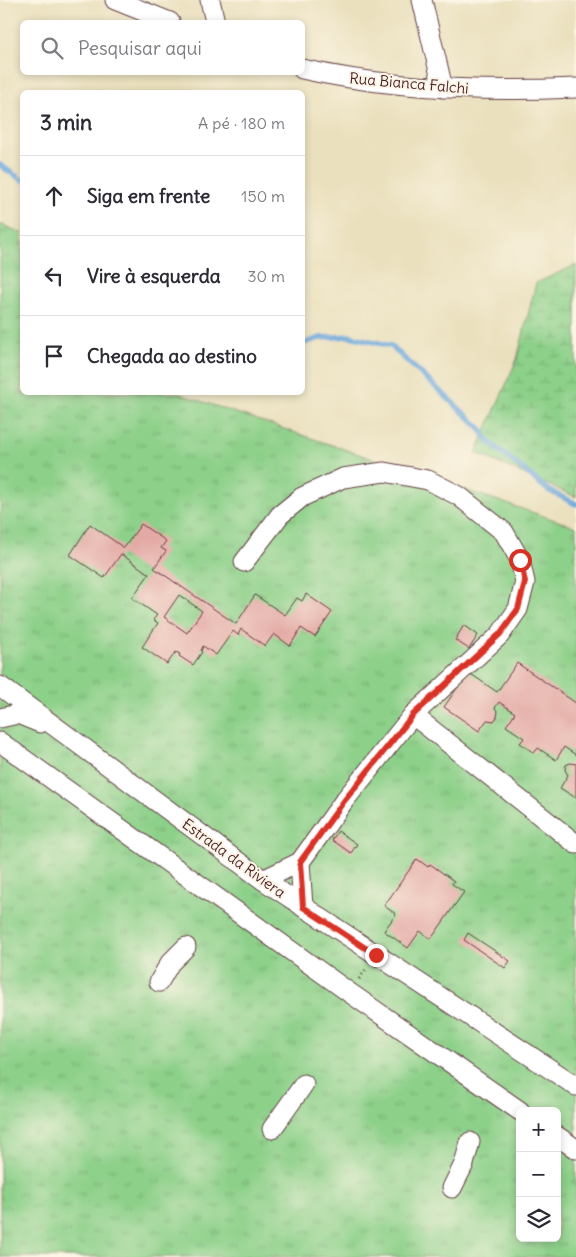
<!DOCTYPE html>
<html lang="pt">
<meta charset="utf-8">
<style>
body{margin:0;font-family:Delius,sans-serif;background:#f2f2f3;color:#2b2b33}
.controls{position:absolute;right:15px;bottom:15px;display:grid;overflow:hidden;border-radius:8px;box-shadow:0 2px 8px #0003}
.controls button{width:45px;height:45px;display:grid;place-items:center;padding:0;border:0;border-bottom:1px solid #e1e1e2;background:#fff;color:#2b2b33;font:25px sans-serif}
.stop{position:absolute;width:15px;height:15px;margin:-11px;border:4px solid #d93025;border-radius:50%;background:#fff}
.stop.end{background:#d93025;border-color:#fff;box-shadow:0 1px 5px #0008}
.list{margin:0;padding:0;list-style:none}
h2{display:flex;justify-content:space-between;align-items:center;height:65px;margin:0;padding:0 20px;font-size:21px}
h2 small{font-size:16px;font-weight:400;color:#7c7c81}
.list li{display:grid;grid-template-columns:32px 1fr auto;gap:15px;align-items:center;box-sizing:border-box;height:80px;padding:0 20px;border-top:1px solid #e1e1e2}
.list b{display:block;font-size:19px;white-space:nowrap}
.list em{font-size:16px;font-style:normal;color:#7c7c81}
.icon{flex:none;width:28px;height:28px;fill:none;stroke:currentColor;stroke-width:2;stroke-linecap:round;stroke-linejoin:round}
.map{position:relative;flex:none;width:576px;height:1257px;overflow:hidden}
.search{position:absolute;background:#fff;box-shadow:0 2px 8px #0003;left:20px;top:20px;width:285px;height:55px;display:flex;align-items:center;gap:12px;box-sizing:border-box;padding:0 18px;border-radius:8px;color:#7c7c81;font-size:19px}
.panel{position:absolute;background:#fff;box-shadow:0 2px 8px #0003;left:20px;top:90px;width:285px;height:305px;border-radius:8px}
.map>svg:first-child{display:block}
.wetland{fill:url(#wetland-marsh);stroke:#6b785a}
.park{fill:url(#park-tufts);stroke:#6b785a;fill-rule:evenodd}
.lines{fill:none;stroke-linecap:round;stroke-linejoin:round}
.stream{stroke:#6ca7dc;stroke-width:5.5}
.building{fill:#e3a9a4;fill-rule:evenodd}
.minor-casing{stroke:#623c41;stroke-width:21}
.path{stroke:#623c41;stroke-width:3;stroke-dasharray:1 4;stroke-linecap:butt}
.minor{stroke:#fff;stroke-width:19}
.route{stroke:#d93025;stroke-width:6}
.labels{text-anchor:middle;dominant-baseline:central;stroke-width:4;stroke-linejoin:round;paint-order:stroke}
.street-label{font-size:15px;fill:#4a1f2b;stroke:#fcf5e5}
</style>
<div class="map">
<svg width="576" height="1257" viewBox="0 0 576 1257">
<defs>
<pattern id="wetland-marsh" width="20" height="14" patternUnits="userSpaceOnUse" patternTransform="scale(1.25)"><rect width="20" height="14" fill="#8cd089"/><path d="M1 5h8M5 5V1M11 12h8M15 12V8" fill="none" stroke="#7ab276"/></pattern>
<pattern id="park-tufts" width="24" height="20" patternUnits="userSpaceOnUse" patternTransform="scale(1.25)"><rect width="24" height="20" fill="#8cd089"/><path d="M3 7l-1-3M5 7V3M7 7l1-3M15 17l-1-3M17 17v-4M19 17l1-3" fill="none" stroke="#7ab276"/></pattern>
</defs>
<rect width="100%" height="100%" fill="#fcf5e5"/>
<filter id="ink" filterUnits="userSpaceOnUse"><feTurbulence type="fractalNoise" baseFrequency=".02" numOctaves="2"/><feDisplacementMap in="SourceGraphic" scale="10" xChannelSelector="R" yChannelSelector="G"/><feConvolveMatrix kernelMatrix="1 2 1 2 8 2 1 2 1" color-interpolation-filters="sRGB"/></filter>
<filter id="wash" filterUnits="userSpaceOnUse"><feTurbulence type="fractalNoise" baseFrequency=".0096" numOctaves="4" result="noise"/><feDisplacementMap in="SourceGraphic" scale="20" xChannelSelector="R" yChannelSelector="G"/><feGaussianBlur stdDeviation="1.12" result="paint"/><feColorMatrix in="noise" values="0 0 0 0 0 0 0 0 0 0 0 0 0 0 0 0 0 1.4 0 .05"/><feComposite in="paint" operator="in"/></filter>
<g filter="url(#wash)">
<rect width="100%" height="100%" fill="#eae0bd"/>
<path class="wetland" d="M576,265V497L476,453L517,359L536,283Z"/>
<path class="park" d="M0,224L22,233V392L177,393L576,527V1257H0ZM520,1111H557V1238H520Z"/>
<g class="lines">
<g class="stream">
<path d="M0,165L22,180"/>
<path d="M302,344L320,338L350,336L391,346L479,427L489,442L548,490L576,504"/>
</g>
</g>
<g id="blocks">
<g class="building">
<path d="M90,524L124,548L141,524L166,541L161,548L166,551L154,568L236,624L255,595L285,615L297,598L302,601L306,594L332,612L315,637L301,628L290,646L274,634L265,646L241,629L238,635L233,631L216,655L203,646L201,651L202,652L193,665L179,656L180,654L176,652L167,664L142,647L158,623L153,620L157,615L132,598L149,574L121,554L104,578L70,555ZM179,595L202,611L187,633L164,617Z"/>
<path d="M464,625L478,635L469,649L455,640Z"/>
<path d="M517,663L576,703V755L564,747L556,760L538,748L534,753L520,743L524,738L506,726L515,713L499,702L495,708L498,712L497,717L494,721L487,720L479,731L444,707L468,672L497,692Z"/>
<path d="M570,763L576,764V798L560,788L568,775L565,770L566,765Z"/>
<path d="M338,831L357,844L351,853L332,840Z"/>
<path d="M417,859L428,867L430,864L454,881L452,884L464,892L431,939L420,931L408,948L384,931L396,914L384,906Z"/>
<path d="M468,933L510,961L505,968L464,940Z"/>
</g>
</g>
</g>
<g filter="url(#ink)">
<use href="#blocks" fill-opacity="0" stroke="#623c41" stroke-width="1"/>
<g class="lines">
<g class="minor-casing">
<g id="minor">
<path d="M115,0L170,22"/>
<path d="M210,0L215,22"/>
<path d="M422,0L443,88"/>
<path d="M302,69C390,89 486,92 576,88"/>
<path d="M244,562L280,515L302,497L343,478L384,472L428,480L459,496L504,532L520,560L525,582L518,609L500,635L413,715"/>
<path d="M0,686L263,880L576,1086"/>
<path d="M0,718L18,714L40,723"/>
<path d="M0,742L350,993L520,1111"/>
<path d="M300,862L303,907"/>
<path d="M263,880L300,862L344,801L413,715L576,844"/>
<path d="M159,982L170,963L186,947"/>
<path d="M272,1129L304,1084"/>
<path d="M557,1136L576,1149"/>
<path d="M452,1188L464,1164L470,1142"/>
</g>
</g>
<path class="path" d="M359,979L367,968"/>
<use href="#minor" class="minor"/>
</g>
</g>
<g class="lines" filter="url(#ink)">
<path class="route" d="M376,955L303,907L300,862L344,801L413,715L500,634L518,609L525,582L520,560"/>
</g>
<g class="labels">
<g class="street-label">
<text transform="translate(409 83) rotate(5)">Rua Bianca Falchi</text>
<text transform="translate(234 858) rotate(36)">Estrada da Riviera</text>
</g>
</g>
</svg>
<div class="controls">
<button>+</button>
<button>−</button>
<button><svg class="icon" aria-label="layers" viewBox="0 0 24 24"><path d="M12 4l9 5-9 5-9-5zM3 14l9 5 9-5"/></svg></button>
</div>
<div class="stop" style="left:520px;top:560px"></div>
<div class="stop end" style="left:376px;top:955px"></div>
<div class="search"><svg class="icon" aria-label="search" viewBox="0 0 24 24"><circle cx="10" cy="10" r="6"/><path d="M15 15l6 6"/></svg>Pesquisar aqui</div>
<section class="panel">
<h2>3 min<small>A pé · 180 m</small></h2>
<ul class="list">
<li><svg class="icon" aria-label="ahead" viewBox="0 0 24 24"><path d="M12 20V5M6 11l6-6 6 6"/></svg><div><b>Siga em frente</b></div><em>150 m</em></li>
<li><svg class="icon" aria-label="left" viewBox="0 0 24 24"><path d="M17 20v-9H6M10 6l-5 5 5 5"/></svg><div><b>Vire à esquerda</b></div><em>30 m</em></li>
<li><svg class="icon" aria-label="arrive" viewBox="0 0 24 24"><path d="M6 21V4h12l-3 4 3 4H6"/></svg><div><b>Chegada ao destino</b></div></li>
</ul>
</section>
</div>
